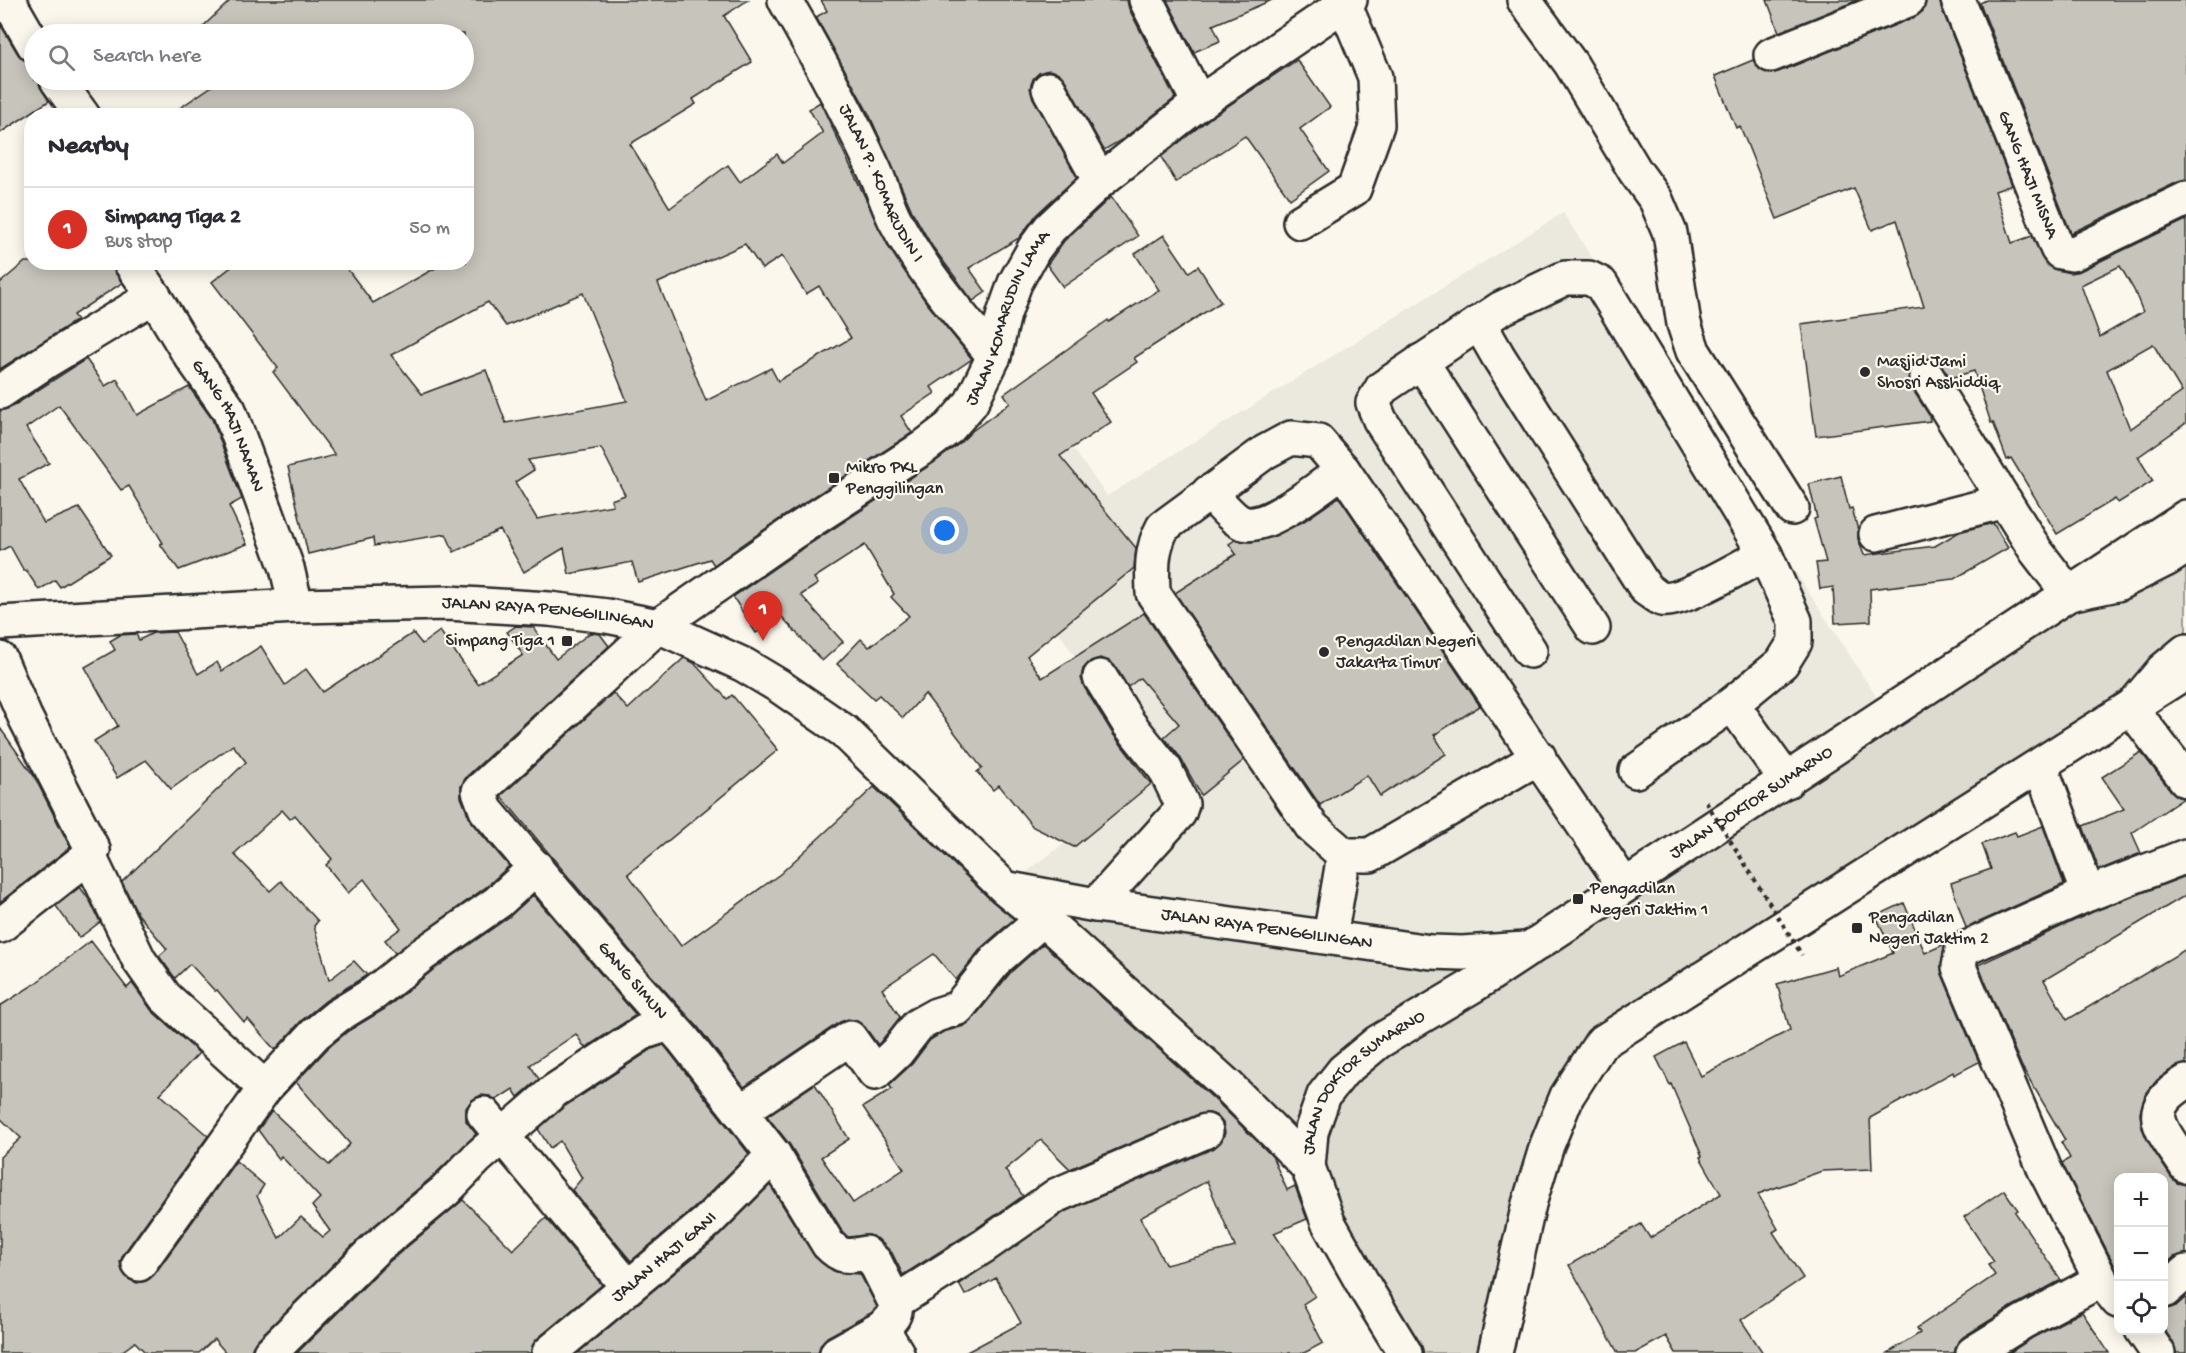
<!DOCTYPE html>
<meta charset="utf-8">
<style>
body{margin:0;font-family:"Gochi Hand",sans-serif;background:#f2f2f3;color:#2b2b33}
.controls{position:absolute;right:18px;bottom:18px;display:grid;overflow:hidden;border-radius:12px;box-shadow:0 3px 15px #0003}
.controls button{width:54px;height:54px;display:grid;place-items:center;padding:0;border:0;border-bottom:2px solid #e1e1e2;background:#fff;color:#2b2b33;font:30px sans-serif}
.you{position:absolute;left:945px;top:531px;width:21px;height:21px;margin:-15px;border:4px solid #fff;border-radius:50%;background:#1a73e8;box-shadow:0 0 0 9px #1a73e833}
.badge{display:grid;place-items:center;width:39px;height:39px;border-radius:50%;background:#d93025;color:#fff;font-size:20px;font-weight:700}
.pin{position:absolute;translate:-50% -50px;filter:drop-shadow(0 2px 3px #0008)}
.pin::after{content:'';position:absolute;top:32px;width:21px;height:18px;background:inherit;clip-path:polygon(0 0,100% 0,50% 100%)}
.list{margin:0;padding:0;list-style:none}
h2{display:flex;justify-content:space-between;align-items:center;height:78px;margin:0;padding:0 24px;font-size:26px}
h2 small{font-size:20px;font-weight:400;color:#7c7c81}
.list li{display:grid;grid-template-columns:39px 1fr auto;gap:18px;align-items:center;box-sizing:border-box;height:84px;padding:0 24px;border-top:2px solid #e1e1e2}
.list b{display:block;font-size:22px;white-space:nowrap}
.list p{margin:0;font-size:20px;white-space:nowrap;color:#7c7c81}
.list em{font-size:20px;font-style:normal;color:#7c7c81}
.icon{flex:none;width:33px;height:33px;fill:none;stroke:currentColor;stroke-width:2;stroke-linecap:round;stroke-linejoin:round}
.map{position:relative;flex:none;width:2186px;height:1353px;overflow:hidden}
.search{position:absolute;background:#fff;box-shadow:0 3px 15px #0003;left:24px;top:24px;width:450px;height:66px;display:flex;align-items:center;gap:15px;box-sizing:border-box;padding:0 21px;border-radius:33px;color:#7c7c81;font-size:22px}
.panel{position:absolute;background:#fff;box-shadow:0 3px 15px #0003;left:24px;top:108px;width:450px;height:162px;border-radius:24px}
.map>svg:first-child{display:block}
.built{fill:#ebe8de}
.green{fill:#dddad0;stroke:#84827e;stroke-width:1.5}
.building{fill:#c7c4bc;stroke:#2b2b2b;stroke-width:1.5;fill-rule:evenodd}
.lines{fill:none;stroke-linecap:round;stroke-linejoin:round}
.minor-casing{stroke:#2b2b2b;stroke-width:38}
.major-casing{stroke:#2b2b2b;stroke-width:38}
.minor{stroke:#fbf7ec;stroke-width:33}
.major{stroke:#fbf7ec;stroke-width:33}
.path-bridge{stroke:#2b2b2b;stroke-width:4;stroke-dasharray:4.5 4.5;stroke-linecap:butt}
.poi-dot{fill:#2b2b2b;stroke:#fbf7ec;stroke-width:2}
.labels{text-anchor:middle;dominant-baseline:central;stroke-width:4.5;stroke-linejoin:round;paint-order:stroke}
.street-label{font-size:18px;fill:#2b2b2b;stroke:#fbf7ec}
.poi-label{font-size:18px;fill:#2b2b2b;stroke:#fbf7ec;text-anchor:start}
</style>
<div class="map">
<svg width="2186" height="1353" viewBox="0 0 2186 1353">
<rect width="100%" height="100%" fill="#fbf7ec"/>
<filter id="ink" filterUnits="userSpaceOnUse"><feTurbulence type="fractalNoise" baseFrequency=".0167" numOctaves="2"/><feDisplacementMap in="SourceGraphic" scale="12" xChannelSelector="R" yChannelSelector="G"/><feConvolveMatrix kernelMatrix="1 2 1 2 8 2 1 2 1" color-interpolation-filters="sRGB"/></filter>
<g filter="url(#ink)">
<path class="built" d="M1563,213L1887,713L1530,949L1005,888L1154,776L964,489L1074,450L1107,496Z"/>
<path class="green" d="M2186,518V672L1601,1043L1567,1097L1496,1353H1405L1307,1167L1005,888L1530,949Z"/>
<g class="building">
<path d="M231,0H748L724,16L752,62L693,99L696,104L630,144L670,208L728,165L740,182L777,154L783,163L823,133L809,109L820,102L889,248L926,302L972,359L931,387L935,393L901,416L912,433L781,518L714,565L710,559L638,582L632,562L569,574L564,548L524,572L500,530L454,552L446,534L374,546L373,538L308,554L288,467L335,455L273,372L278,368L212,282L238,262H342L373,303L446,262H466V116H168L221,80H464V34H195ZM745,244L762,269L782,256L806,294L819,286L851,338L778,381L771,368L706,401L658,283ZM583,293L627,401L506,423L486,370L422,394L391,355L488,302L506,326ZM601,448L625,495L611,500L613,505L537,519L515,482L534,470L528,460Z"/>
<path d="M821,0H1127L1129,9L1175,98L1123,139L1104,150L1065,80L1059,73L1049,70L1039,73L1033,79L1030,88L1033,98L1077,177L1037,214L1019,238L969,268L986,292L973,301L932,246L912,211L869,114L816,17L827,11Z"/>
<path d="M1167,0H1272L1213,25L1220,41L1194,52Z"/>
<path d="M1767,0H1858L1779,32Z"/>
<path d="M1926,0H1940L1941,7L2012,185L1995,191L2012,243L2032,236L2045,263L2057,270L2070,273L2080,271L2186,220V423L2138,457L2153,481L2118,503L2115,499L2057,534L2011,458L2007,460L1993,422L1991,423L1974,371L1950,378L1943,367L1935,360L1927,358L1918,361L1911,368L1908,378L1911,387L1929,415L1930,421L1816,436L1801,324L1924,307L1897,220L1872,230L1854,188L1777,219L1740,126L1736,128L1715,76L1753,60L1760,70L1769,74L1778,72L1915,17L1923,11ZM2120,266L2134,290L2143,312L2100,337L2081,285ZM2153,344L2182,392L2130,429L2107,370Z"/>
<path d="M1986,0H2186V180L2178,182L2071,233L1980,3Z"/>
<path d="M0,24L18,54L27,62L34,74V80H39L42,90L49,101L0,133Z"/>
<path d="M1297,60L1330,107L1300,129L1329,171L1290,199L1245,136L1176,182L1161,157L1210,118Z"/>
<path d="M1111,197L1138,236L1063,287L1047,265L1064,241Z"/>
<path d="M1164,235L1189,272L1198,266L1221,302L1134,358L1137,362L1091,393L1111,422L1060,456L1136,548L1134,568L1027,656L1042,678L1144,613L1244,760L1201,795L1180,757L1164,737L1179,724L1140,678L1128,687L1116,667L1109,661L1100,658L1091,661L1083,669L1081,678L1084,687L1113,734L1151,784L1074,847L1033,827L999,785L993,790L977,772L982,768L925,694L903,718L879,695L874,699L837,664L861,639L869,647L909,616L891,597L894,594L865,545L814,578L818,584L801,595L843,642L822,661L782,617L756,633L733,597L802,549L935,462L960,443L972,431L1010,403L1004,394L1108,320L1109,322L1159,290L1135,254Z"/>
<path d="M25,262H109L122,283L73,315L77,320L0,369V283Z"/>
<path d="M86,359L105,386L117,379L137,415L189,387L212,419L242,499L229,506L247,544L179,570L160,544L163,543L129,486L121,490L59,405L26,428L49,463L19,479L44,523L79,508L111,555L60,587L55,580L39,590L26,570L24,571L10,546L0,551V411L10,408Z"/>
<path d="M1841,476L1849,509L1852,508L1858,530V539L1864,555L1935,546L1959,532L1993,523L2008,548L1954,579L1870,589L1871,621L1835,623L1833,587L1820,589L1816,563L1826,562L1814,519L1817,518L1809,484Z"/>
<path d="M1339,497L1480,706L1434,735L1446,754L1380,796L1367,775L1320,805L1175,593L1236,554L1229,544L1235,540L1252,542L1273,537L1304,521Z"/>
<path d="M516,626L533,627L556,659L590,633L600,634L609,646L466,777L461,786V797L471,822L509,866L486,887L395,953L385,940L401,928L364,879L348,893L326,865L332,859L295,815L290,819L282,810L234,854L270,891L281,881L318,921L314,926L329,980L354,961L367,975L325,1001L301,1021L275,1050L248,1019L244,1022L217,990L215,991L190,964L175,978L159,956L167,949L138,914L122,882L246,762L233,745L171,789L146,760L117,778L94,741L118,726L85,667L115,650L110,641L120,635L136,634L139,640L153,633L175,632L198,674L217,662L222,671L261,646L285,685L306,669L323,692L413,633L422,644L440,631L478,684L523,655L507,632Z"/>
<path d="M684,658L694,663L727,699L732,695L778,750L628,874L681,946L780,874L874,787L992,901L1014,919L982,947L956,980L934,954L882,989L900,1017L878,1045L865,1027L857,1021L848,1019L840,1022L744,1087L698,1027L647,971L501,796L613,693L628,709Z"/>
<path d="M0,728L34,776L70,847L0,902Z"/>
<path d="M2141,752L2171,791L2178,797L2184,798L2132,833L2141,853L2099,870L2083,826L2124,809L2102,777Z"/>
<path d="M2043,826L2064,884L1966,928L1951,883L1991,869L1982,844L2015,832L2017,836Z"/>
<path d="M2186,876V895L2044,980L2067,1020L2186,949V1064L2175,1067L2157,1080L2145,1095L2140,1113L2142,1128L2154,1151L2171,1177L2177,1183L2186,1185V1254L2174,1257L2163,1267V1178H2118V1272L2062,1163L2070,1158L2061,1142L2065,1140L2022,1067L1978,965L2095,911Z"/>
<path d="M80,887L90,901L100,922L79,938L56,906Z"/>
<path d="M533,895L636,1015L585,1048L576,1034L530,1065L539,1079L518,1097L513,1089L496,1100L490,1096L481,1095L472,1100L466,1108V1121L476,1134L432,1177L363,1235L257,1340L252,1348V1353H226L214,1339L199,1353H146L135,1342L120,1353H0V1157L21,1138L0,1118V1006L33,985L91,941L127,988L132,983L152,1011L199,1053L160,1094L208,1136L124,1253L120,1262L122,1271L128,1279L137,1283L146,1281L154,1275L236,1161L264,1185L257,1196L279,1238L301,1217L323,1237L330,1231L312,1206L320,1198L281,1156L279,1159L258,1130L272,1111L329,1165L350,1144L296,1082L328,1048L348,1031L385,1009L433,970L509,917Z"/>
<path d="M1904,903L1925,953L1945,944L1941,964L1942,974L1979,1062L1954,1075L1953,1072L1870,1118L1872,1169L1822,1171L1758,1194L1778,1229L1773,1232L1803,1278L1741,1320L1763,1353H1676L1666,1336L1635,1353H1618L1569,1265L1641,1224L1650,1238L1721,1194L1700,1157L1702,1156L1671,1084L1670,1085L1656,1057L1684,1042L1701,1076L1790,1030L1777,984L1836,967L1838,976L1893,953L1876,916Z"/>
<path d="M1043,944L1215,1100L1265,1149L1272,1156L1287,1190L1295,1186L1307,1219L1274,1233L1315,1296L1303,1304L1323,1343L1304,1353H965L1021,1323L996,1278L965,1295L959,1284L1066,1211L1214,1148L1221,1142L1225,1133L1223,1123L1217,1116L1209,1113L1199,1114L1070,1169L1041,1140L1005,1170L1023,1196L974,1230L903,1275L892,1253L878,1239L869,1235L848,1237L843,1232L790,1145L767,1116L815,1084L849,1139L821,1157L853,1203L904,1169L863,1107L892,1089L889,1085L912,1064L930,1040L943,1032L964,1026L972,1020L1011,972ZM1207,1181L1235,1247L1166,1265L1140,1218Z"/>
<path d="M664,1045L749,1154L694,1208L631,1261L572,1190L582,1178L560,1141L550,1148L538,1129L565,1106L652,1049Z"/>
<path d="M770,1185L815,1257L835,1272L860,1274L877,1307L871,1313L827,1337L821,1344L818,1353H578L719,1236Z"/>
<path d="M2004,1190L2018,1210L2015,1212L2061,1280L2013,1306L1963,1337L1957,1344L1954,1353H1888L1920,1333L1917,1328L1995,1275L1988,1265L1994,1262L1964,1217Z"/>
<path d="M463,1200L513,1250L546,1218L602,1285L537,1339L532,1346L531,1353H297L389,1262Z"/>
<path d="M2186,1297V1353H2176L2173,1342L2163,1328V1309L2176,1306Z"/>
<path d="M2082,1312L2109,1353H2009L2032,1338Z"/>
</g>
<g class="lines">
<g class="minor-casing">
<g id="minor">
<path d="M8,0L34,45"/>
<path id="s1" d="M785,0C816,54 846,108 872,165C881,183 886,202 895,220C921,270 958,313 994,356"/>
<path d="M1146,0L1199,103"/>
<path d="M1524,0L1571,64L1635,171L1656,200L1670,233L1684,324L1693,351L1792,508"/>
<path id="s2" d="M1958,0L2057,248L2060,252L2072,254L2186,199"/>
<path d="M1771,55L1908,0"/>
<path d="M57,80L83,116"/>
<path d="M1049,89L1100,181"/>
<path d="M1300,222L1354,189L1377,125L1375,77L1344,3"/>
<path id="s3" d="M130,262L154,296L186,349L229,410L287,568L296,606"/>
<path d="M1479,323L1382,388L1373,403L1380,420L1530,651"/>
<path d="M1421,361L1593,628"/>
<path d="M1927,377L2036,551L2069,594L2117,584L2167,559L2186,547"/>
<path d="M0,392L48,360L154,296"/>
<path d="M1209,492C1217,500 1233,520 1243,523C1266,531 1324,484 1343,470"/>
<path d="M1876,534L2005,501"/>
<path d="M2186,651L2163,670L2131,708L2186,780"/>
<path d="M0,659L25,717L93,850L89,856L0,926"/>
<path d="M1732,704L1787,781"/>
<path d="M1539,757L1370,855H1344L1312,827L1153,593C1152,568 1151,549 1163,527L1265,452L1291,438L1318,441L1343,470L1624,885"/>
<path d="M2040,765L2088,894L2186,856"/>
<path d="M1636,771L1732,704L1782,663L1795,642V621L1765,554L1601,284L1589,278H1565L1500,309L1479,323L1498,356L1646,589C1651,592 1657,598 1662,599C1681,603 1745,564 1765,554"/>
<path d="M89,856L139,960L165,997L265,1088"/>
<path d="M2088,894L1962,950L1959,967L2045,1170L2101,1280L2118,1301"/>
<path d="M1096,905L1179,813L1182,804L1165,769L1129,724L1100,677"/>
<path d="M1330,937L1344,855"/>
<path d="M2186,1082C2138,1111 2163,1130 2186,1166"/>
<path d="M740,1112L850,1038L875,1073L897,1052L918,1025L936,1015L958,1008L997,959L1043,919"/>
<path d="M484,1114L628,1287"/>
<path d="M139,1264L265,1088L315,1034L337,1016L373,994L422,955L498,902L536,867"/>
<path d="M2164,1291L2186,1272"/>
<path d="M895,1302L984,1246L1057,1195L1206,1131"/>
<path d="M2142,1330L2158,1353"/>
<path d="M270,1353L376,1248L445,1191L477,1158L554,1091L644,1032L669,1024"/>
<path id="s4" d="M549,1353L707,1222L774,1155"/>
<path d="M837,1353L882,1328"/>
<path id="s5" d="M897,1353L882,1328C892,1319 897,1315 895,1302L875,1262L865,1253C848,1257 841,1258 828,1244L774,1155L683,1039L633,983L486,810L479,791L658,626L792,533L924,447L949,428L971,403L994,356L1004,314L1015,283L1034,249L1050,228L1100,181L1199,103L1350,0"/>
<path d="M1973,1353L2023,1322L2101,1280"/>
</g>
</g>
<g class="major-casing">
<g id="major">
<path id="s6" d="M0,623L296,606L448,603L549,609L607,616L658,626L744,665L779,686L844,731L1005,888L1043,919L1228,1086L1278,1136L1308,1167L1328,1222L1367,1291L1405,1353"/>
<path id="s7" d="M1009,889L1096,905L1431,952L1462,953L1526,949"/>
<path id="s8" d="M1308,1167L1311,1132L1324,1095L1343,1071L1378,1042L1474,985L2186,517"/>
<path d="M1495,1353L1529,1204L1547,1145L1567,1096L1601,1043L2186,672"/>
</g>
</g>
<use href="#minor" class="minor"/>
<use href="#major" class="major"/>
<path class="path-bridge" d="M1706,802L1802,955"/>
</g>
</g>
<g class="poi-dot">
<circle cx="1865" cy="372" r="6"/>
<rect x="828" y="472" width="12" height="12" rx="3"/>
<rect x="561" y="635" width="12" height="12" rx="3"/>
<circle cx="1324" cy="652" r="6"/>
<rect x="1572" y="893" width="12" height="12" rx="3"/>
<rect x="1851" y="922" width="12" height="12" rx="3"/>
</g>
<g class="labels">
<g class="street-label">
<text stroke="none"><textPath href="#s2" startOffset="188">GANG HAJI MISNA</textPath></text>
<text stroke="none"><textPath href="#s1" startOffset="207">JALAN P. KOMARUDIN I</textPath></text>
<text stroke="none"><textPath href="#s5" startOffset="1455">JALAN KOMARUDIN LAMA</textPath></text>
<text stroke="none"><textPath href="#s3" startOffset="192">GANG HAJI NAMAN</textPath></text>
<text stroke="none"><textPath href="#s6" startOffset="549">JALAN RAYA PENGGILINGAN</textPath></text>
<text stroke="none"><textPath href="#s8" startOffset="594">JALAN DOKTOR SUMARNO</textPath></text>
<text stroke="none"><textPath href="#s7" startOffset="261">JALAN RAYA PENGGILINGAN</textPath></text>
<text transform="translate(632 981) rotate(49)">GANG SIMUN</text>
<text stroke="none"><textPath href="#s8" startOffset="108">JALAN DOKTOR SUMARNO</textPath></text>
<text stroke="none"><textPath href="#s4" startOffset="150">JALAN HAJI GANI</textPath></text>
</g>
<g class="poi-label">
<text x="1877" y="362">Masjid Jami<tspan x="1877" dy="21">Shosri Asshiddiq</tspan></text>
<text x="846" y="468">Mikro PKL<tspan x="846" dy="21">Penggilingan</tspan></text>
<text x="555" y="641" text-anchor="end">Simpang Tiga 1</text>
<text x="1336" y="642">Pengadilan Negeri<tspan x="1336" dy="21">Jakarta Timur</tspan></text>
<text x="1590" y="889">Pengadilan<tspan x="1590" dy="21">Negeri Jaktim 1</tspan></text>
<text x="1869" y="918">Pengadilan<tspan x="1869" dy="21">Negeri Jaktim 2</tspan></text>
</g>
</g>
</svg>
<div class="controls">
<button>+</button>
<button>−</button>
<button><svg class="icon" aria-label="locate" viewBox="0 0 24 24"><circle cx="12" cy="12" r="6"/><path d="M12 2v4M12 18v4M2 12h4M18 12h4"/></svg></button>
</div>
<div class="you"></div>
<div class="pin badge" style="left:763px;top:641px">1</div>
<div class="search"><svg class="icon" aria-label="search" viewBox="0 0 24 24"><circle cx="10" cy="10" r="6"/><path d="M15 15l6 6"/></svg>Search here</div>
<section class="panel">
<h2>Nearby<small></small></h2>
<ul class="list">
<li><span class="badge">1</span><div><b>Simpang Tiga 2</b><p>Bus stop</p></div><em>50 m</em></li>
</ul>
</section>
</div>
